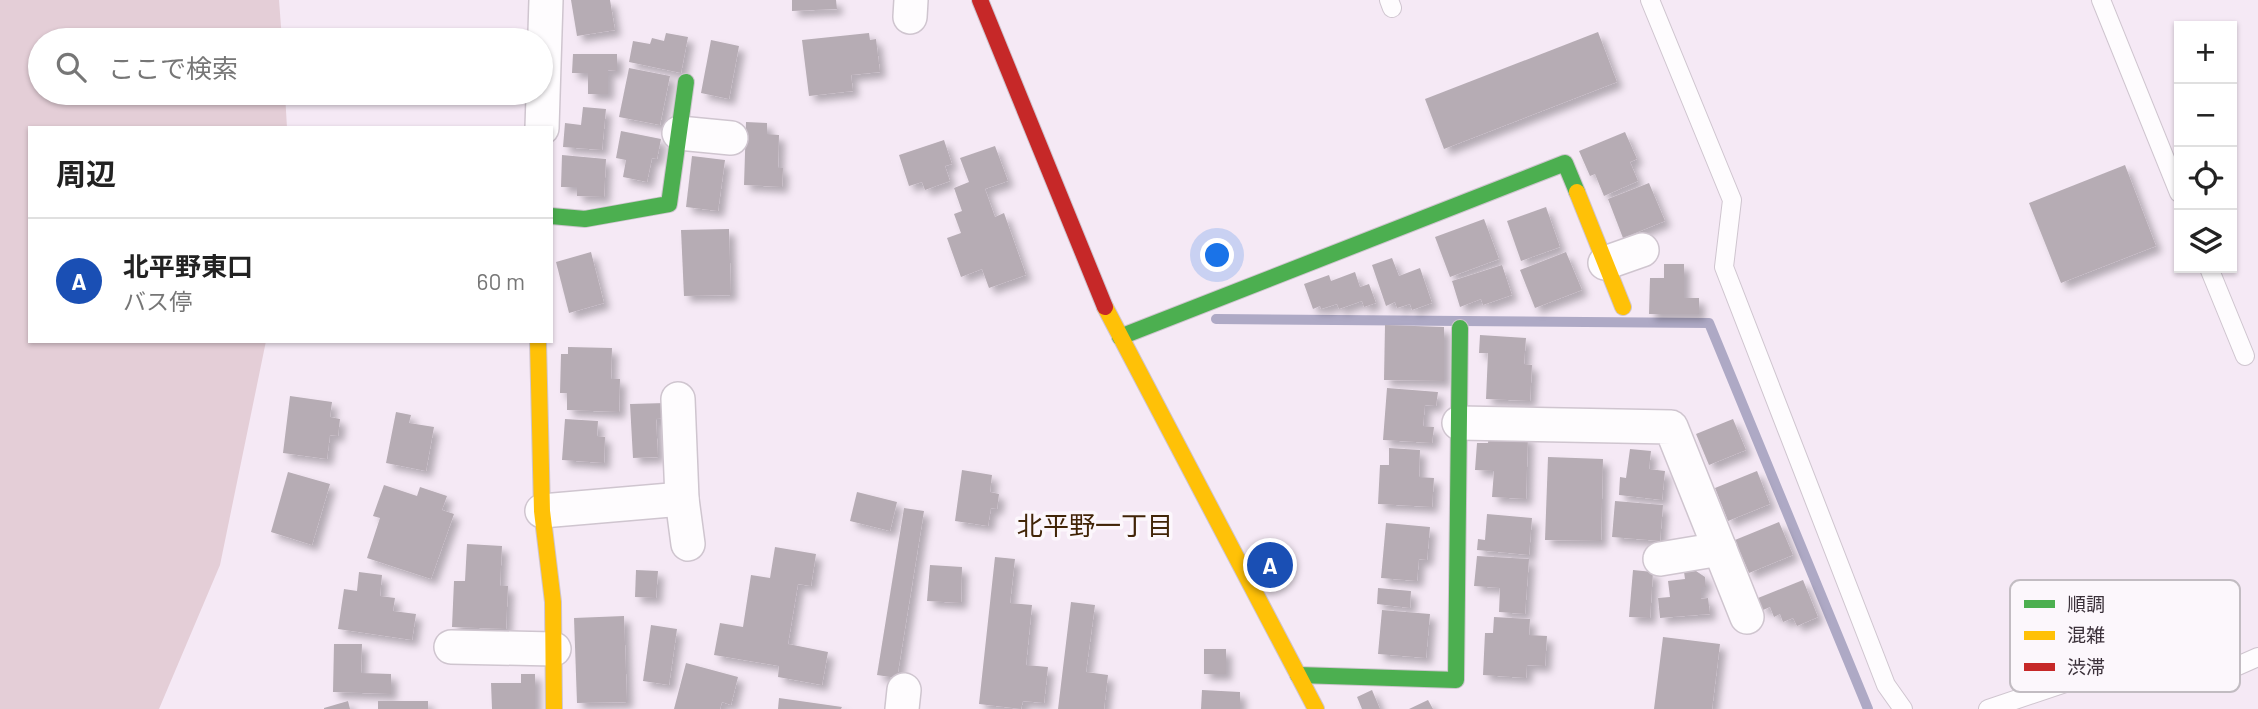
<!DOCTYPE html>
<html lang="ja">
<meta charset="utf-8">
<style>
body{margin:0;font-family:Barlow,"Noto Sans JP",sans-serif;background:#f6f6f6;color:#222}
.controls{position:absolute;right:21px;top:21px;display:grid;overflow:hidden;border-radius:0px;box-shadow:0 2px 5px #0004}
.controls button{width:63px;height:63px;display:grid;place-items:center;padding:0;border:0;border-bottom:2px solid #e0e0e0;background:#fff;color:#222;font:35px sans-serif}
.you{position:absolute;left:1218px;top:256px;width:24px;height:24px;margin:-18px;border:5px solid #fff;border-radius:50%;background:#1a73e8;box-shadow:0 0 0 10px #1a73e833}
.badge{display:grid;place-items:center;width:46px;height:46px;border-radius:50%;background:#0b8043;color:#fff;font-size:23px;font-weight:700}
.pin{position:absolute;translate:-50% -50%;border:4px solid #fff;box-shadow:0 2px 7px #0006}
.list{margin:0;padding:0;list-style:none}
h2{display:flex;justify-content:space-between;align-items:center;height:91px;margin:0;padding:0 28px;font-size:30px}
h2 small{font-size:23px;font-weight:400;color:#767676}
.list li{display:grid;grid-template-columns:46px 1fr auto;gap:21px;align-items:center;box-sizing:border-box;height:126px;padding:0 28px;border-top:2px solid #e0e0e0}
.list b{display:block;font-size:26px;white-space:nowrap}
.list p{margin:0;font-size:23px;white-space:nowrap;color:#767676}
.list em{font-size:23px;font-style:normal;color:#767676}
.icon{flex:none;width:38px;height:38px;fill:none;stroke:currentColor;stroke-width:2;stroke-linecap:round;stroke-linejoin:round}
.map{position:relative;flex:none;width:2258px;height:709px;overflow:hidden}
.search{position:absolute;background:#fff;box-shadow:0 2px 5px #0004;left:28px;top:28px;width:525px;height:77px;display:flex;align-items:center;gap:18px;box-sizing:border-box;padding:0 24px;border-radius:38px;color:#767676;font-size:26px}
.panel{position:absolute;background:#fff;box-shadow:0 2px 5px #0004;left:28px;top:126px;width:525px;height:217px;border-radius:0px}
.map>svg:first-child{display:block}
.green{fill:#e4ced7}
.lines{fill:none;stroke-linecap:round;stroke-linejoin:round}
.stream{stroke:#aea9c5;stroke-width:10}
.building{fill:#b6acb4;filter:url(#shadow)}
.lane-casing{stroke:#cfc5cf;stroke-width:20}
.street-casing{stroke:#cfc5cf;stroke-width:36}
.fast-casing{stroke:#cfc5cf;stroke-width:18}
.slow-casing{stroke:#cfc5cf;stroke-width:18}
.jam-casing{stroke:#cfc5cf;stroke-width:18}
.lane{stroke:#fefcfe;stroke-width:18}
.street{stroke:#fefcfe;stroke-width:33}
.fast{stroke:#4caf50;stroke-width:16}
.slow{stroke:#ffc107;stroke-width:16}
.jam{stroke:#c62828;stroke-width:16}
.labels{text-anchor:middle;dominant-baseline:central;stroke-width:7;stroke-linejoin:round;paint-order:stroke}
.neighbourhood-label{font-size:26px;fill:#412507;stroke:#fcf7fc}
.key{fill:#fcf7fc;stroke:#c2bcc2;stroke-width:2}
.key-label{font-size:19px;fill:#3b313a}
</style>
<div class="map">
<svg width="2258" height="709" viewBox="0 0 2258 709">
<defs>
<filter id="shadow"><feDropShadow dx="6" dy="6" stdDeviation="3.5" flood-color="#0004"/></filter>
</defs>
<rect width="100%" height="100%" fill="#f5e9f5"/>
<path class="green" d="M0,0H279L282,40H40V93H285L287,128H30V341H266L220,565L159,709H0Z"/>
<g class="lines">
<path class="stream" d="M1216,319L1709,323L1868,709"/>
</g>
<g class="building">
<path d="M571,0H610L615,30L577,36Z"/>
<path d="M792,0H836L837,9L792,11Z"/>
<path d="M1598,32L1617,82L1444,149L1425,99Z"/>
<path d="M666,33L688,37L681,73L629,62L633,41L650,44L652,38L664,41Z"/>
<path d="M869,33L870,40L876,39L880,72L851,75L853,91L809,96L802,40Z"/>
<path d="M711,40L739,46L729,99L701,93Z"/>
<path d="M573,54H617V71L608,70V94H588V73H572Z"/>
<path d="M629,68L670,76L660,125L619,117Z"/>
<path d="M583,107L606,109L602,150L563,147L565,123L581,125Z"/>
<path d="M746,122L767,123V134L779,135L778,168H783L782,187L744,185Z"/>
<path d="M621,131L661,139L657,159L652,158L647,182L623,177L626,160L616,158Z"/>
<path d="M1625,132L1637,159L1630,162L1638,181L1604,196L1595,174L1590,176L1579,151Z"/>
<path d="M944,140L952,164L945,166L950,181L925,190L922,182L909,186L899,155Z"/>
<path d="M995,146L1008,181L985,189L995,217L1004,213L1026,275L989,288L982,269L961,277L947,238L961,233L954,214L962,211L954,188L969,182L960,158Z"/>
<path d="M562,155L606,159L604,197L577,196V187H561Z"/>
<path d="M692,156L725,160L718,211L686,207Z"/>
<path d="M2125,165L2156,246L2061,283L2029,203Z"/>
<path d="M1649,183L1665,221L1623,238L1608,199Z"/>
<path d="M1546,207L1560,247L1521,261L1507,221Z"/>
<path d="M1484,219L1499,259L1450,277L1435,237Z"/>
<path d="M729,229L731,295L684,296L681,230Z"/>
<path d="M591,252L604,303L569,313L556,262Z"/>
<path d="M1566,252L1582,290L1535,308L1520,270Z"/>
<path d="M1392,258L1399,276L1420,268L1432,303L1412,310L1410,304L1397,308L1395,302L1386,306L1372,265Z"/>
<path d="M1664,264H1684V298H1699V314H1649L1650,278H1664Z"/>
<path d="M1502,265L1512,295L1483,305L1481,299L1460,307L1452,281Z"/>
<path d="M1355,272L1360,287L1369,284L1376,303L1364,307L1362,301L1339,309L1337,304L1321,309L1320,306L1313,309L1304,284L1329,275L1331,281Z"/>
<path d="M1385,325L1444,327V381L1384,380Z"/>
<path d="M1480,335L1526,338L1524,364L1532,365L1530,401L1486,399L1488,353H1479Z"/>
<path d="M568,347L612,348L611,379H620L619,412L567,410V393H560L561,354H568Z"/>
<path d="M1387,388L1438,392L1436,406L1425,405L1423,426L1434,427L1432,443L1383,440Z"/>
<path d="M290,396L332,402L330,417L340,419L338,436L330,435L327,459L283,453Z"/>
<path d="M666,403L667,418L656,419L658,457L633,458L630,404Z"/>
<path d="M396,412L411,415L409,423L434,427L426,471L386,463Z"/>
<path d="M565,419L598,421L597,436L605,437L604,463L562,460Z"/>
<path d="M1733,419L1746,450L1709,465L1696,434Z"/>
<path d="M1489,434L1528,436L1526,499L1492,497L1494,471L1475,470L1477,443H1488Z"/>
<path d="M1389,448L1420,450L1419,477L1434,478L1432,507L1378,504L1380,465H1389Z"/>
<path d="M1630,449L1651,451L1649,469L1665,471L1662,500L1619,495L1620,477L1626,478Z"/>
<path d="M1548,457L1603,459L1601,541L1545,540Z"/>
<path d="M962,470L992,475L990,492L999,494L997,509L991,508L988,526L955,521Z"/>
<path d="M1757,471L1770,504L1728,521L1715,488Z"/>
<path d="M288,472L330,484L312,545L271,532Z"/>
<path d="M384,485L417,496L420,487L447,496L442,510L454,514L431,579L367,558L380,518L373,516Z"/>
<path d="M857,492L897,502L890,531L850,521Z"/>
<path d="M1615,501L1663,505L1660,541L1612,537Z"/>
<path d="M904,508L924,511L897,678L877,675Z"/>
<path d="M1487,514L1532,518L1529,555L1477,550L1478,539L1485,540Z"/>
<path d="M1779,522L1793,555L1749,573L1735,540Z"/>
<path d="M1386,523L1430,527L1427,560L1419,559L1417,581L1381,578Z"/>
<path d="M467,544L502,546L500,586H508L506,629L452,627L454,581H465Z"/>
<path d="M775,547L816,554L811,586L798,584L788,644L828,652L822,685L778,677L779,666L714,655L720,623L743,627L751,575L770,578Z"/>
<path d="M1477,556L1529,559L1525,614L1499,612L1500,588L1474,586Z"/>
<path d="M995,557L1015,559L1010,603L1032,605L1026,665L1048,667L1044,703L1023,701L1021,709L979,704Z"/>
<path d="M930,565L962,567L961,603L927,601Z"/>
<path d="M636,570L658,571L656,598L635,597Z"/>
<path d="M1633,570L1653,572L1650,618L1629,617Z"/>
<path d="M1696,571L1705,577L1706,587H1701V599L1708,598L1710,614L1660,618L1658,598L1670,597L1668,581L1685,579L1684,572Z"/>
<path d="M359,572L382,575L380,596L395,598L393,611L416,614L412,640L338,629L344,589L357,591Z"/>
<path d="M1803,580L1818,617L1797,626L1793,618L1783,622L1780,614L1774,617L1770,607L1763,610L1758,598Z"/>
<path d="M1378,588L1411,591L1410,608L1377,604Z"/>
<path d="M1071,602L1095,605L1086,672L1108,675L1104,709H1058Z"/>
<path d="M1382,610L1430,614L1426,658L1378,654Z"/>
<path d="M624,616L627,702L577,703L574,618Z"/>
<path d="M1494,617L1530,619L1529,635L1547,636L1545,666L1527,665L1526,678L1483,675L1485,633H1493Z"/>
<path d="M651,625L677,629L669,685L643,681Z"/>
<path d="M1663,637L1720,644L1712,709H1654Z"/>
<path d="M334,644H362L361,673L391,674V694L333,692Z"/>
<rect x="1204" y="649" width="22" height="25"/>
<path d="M686,663L738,677L731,705L722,702L720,709H674Z"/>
<path d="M521,674H535V709H492L491,683H521Z"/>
<path d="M1202,690L1240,692V709H1201Z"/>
<path d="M1372,690L1380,709H1362L1357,697Z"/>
<path d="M779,698L842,707L841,709H778Z"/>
<path d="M1428,700L1433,709H1409Z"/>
<path d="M348,701L350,709H324V708Z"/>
<rect x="378" y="701" width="50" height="8"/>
</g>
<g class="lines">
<g class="lane-casing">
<g id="lane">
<path d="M1389,0L1392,8"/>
<path d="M1650,0L1732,200L1724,267L1886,685L1903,709"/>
<path d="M2101,0L2179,193"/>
<path d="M2209,268L2245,356"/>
<path d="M1988,709L2140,658L2233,668L2258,657"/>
</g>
</g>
<g class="street-casing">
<g id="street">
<path d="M910,17L911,0"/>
<path d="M542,128L546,0"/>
<path d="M679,133L731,138"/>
<path d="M1605,263L1642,250"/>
<path d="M678,399L682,499L688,544"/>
<path d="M1459,423L1671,427L1747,617"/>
<path d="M542,511L682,499"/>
<path d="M1660,559L1720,549"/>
<path d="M451,647L554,649"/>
<path d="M902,709L904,690"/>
</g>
</g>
<g class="fast-casing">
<g id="fast">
<path d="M551,216L585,219L669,204L686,82"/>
<path d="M1120,337L1565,163L1577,192"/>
<path d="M1298,675L1456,680L1460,328"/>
</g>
</g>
<g class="slow-casing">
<g id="slow">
<path d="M1577,192L1623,307"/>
<path d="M1105,307L1316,709"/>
<path d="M538,341L542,511L553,602L554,709"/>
</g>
</g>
<g class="jam-casing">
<path id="jam" d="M980,0L1105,307"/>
</g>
<use href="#lane" class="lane"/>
<use href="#street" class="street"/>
<use href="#fast" class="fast"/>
<use href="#slow" class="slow"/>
<use href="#jam" class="jam"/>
</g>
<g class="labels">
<g class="neighbourhood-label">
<text x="1095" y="524">北平野一丁目</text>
</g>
</g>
<rect x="2010" y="580" width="230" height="112" rx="10" class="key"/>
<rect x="2024" y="600" width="31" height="8" fill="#4caf50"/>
<rect x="2024" y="631" width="31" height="9" fill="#ffc107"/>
<rect x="2024" y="663" width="31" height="8" fill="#c62828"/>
<g class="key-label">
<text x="2067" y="611">順調</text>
<text x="2067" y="642">混雑</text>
<text x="2067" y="674">渋滞</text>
</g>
</svg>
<div class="controls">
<button>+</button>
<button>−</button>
<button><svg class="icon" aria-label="locate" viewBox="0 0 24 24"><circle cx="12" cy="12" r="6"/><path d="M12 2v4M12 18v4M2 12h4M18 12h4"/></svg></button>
<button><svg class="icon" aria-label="layers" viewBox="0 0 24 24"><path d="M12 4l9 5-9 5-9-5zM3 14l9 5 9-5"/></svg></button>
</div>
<div class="you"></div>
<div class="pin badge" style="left:1270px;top:565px;background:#1a4fb4">A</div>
<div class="search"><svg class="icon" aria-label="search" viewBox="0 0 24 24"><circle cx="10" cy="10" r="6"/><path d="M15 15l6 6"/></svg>ここで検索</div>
<section class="panel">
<h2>周辺<small></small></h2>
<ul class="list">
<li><span class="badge" style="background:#1a4fb4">A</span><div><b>北平野東口</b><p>バス停</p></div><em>60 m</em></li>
</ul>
</section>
</div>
